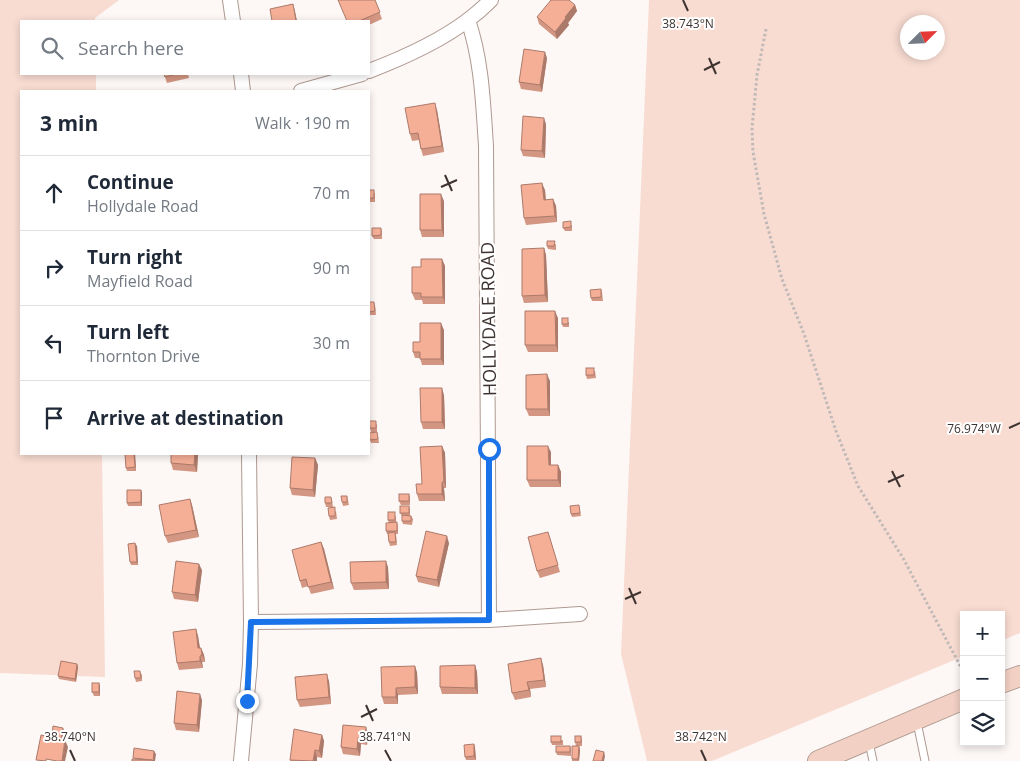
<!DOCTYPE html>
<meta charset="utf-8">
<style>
body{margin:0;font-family:"Open Sans",sans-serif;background:#f2f2f3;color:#1f2937}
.controls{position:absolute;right:15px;bottom:15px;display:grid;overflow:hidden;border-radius:0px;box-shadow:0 2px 8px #0003}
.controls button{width:45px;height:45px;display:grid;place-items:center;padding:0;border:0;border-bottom:1px solid #e0e1e3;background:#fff;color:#1f2937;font:25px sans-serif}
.compass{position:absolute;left:900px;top:15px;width:45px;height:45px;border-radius:50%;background:#fff;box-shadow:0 2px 8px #0003;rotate:66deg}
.stop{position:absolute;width:15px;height:15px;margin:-11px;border:4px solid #1a73e8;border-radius:50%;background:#fff}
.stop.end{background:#1a73e8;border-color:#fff;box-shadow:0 1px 5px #0008}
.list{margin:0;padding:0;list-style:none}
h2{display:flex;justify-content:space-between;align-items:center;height:65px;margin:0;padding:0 20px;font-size:21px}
h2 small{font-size:16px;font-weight:400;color:#747a83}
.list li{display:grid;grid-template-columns:32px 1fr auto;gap:15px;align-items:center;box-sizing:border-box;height:75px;padding:0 20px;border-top:1px solid #e0e1e3}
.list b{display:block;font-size:19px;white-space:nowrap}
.list p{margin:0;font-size:16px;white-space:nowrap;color:#747a83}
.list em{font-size:16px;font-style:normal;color:#747a83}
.icon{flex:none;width:28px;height:28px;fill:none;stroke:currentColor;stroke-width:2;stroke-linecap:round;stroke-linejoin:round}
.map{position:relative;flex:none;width:1020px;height:761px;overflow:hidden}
.search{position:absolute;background:#fff;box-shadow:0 2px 8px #0003;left:20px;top:20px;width:350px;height:55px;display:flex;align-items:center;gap:12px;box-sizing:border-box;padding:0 18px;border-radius:0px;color:#747a83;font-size:19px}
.panel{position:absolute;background:#fff;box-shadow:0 2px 8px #0003;left:20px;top:90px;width:350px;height:365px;border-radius:0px}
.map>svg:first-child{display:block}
.green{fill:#f8dcd2;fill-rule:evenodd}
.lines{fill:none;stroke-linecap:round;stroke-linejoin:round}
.service-casing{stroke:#af9991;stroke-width:9}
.minor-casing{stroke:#af9991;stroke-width:16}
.secondary-casing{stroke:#af9991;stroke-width:22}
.path{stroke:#c0b9b7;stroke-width:3;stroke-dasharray:2.5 2.5;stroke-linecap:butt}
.service{stroke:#fff;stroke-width:7}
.minor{stroke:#fff;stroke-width:14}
.secondary{stroke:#f2d0c3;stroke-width:20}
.wall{fill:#d39682}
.shaded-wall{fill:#ac7a6a}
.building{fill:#f5af97;stroke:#ac7a6a}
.route{stroke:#1a73e8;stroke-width:6}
.ticks{fill:none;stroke:#3d3330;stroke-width:2}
.labels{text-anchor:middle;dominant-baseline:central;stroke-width:4;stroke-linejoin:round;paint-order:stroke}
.street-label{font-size:18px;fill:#3d3330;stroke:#fff}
.ticks-label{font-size:12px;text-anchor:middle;fill:#3d3330;stroke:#fff;stroke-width:4;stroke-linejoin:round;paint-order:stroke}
</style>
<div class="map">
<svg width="1020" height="761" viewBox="0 0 1020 761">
<rect width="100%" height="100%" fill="#fdf8f6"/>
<g class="green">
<path d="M0,0H119L95,18V21H21V74H96V91H21V454H102L105,677L0,673Z"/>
<path d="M649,0H1020V633L1001,641V615H964V656L712,761H647L621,654ZM908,22H938V52H908Z"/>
</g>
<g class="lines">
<g class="service-casing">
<g id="service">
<path d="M917,722L925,761"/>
<path d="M869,742L873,761"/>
</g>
</g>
<g class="minor-casing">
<g id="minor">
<path d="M230,0L233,21"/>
<path d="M468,20C482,61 483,103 486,146L489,620"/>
<path d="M369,71C403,58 439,42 468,20C476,14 484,7 491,0"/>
<path d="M241,74L243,91"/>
<path d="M301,91L362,74"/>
<path d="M251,622L489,620L580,614"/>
<path d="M241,761L250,664L251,622L249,454"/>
</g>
</g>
<g class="secondary-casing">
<g id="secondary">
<path d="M1001,683L1020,676"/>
<path d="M818,761L964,699"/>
</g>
</g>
<path class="path" d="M766,29L757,75L752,128L753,152L764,214L782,279L804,334L836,431L858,486L903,558L964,673"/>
<use href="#service" class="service"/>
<use href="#minor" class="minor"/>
<use href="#secondary" class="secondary"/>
</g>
<g class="wall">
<path d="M375,0L382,19L369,25V21H346Z"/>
<path d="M575,5L577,11L568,23L569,25L557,39L539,24L537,17Z"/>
<path d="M547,58L542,92L521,89L519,82Z"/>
<path d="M164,74H188L189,78L167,83Z"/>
<path d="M437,110L444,152L423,156L421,149L419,140L412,141L410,134Z"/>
<path d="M546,124L545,158L523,156L521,150Z"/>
<path d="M369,190L375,193V202H369Z"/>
<path d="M545,190L546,200L553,199L556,206L557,222L526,225L524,218Z"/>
<path d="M444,201V237H422L420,230Z"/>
<path d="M572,225V231H565L563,228Z"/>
<path d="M381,228L382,231V239H374L372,236Z"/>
<path d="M556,244V250L548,249L547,246Z"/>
<path d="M544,248L546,255L548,302L524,303L522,296Z"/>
<path d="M442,259L445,266V304H423L422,300H415L412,293L421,267Z"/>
<path d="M601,289L602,292L603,301H592L591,298Z"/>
<path d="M375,305L376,315H370L369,312Z"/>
<path d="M558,318V352H528L525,345Z"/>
<path d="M569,322V327H563L562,324Z"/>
<path d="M444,330V365H422L420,358H415L413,352L420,342Z"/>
<path d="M595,371L596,378L587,379L586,375Z"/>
<path d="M550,381V416H529L526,409Z"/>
<path d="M444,395L445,429H423L421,422Z"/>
<path d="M377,424V432H371L370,428Z"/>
<path d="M378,436L379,443H371L370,440Z"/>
<path d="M442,446L445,453L446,488H444L445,501H419L417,494Z"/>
<path d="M551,452V465H558L561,472V487H530L527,480Z"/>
<path d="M135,454L136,471H127L126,468Z"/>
<path d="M198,454L197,472L173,470L171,463Z"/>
<path d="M315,458L318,465L315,497L292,495L290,488Z"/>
<path d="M141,490L142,493V506H128L127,503Z"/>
<path d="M409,494L410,497V505H401L399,501Z"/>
<path d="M347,496L349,505L343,506L342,502Z"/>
<path d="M190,499L192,505L199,537L168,543L165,536Z"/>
<path d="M332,501L333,507H326L325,503Z"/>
<path d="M579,505L581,516L572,517L571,514Z"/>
<path d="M409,506L410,509V516H411L413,519L412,525L403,524L402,521V516L400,513Z"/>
<path d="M336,511L337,519L330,520L329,516Z"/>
<path d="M396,516V522H397L398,526V534H396L397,545L390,546L389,542L388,534H387L386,531L389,523L388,520Z"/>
<path d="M548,532L560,572L540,578L537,571Z"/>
<path d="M321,542L324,549L334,589L311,594L308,586L302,588L300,581Z"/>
<path d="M449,543L439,587L418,582L416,576Z"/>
<path d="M137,546L138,565H131L130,562Z"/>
<path d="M388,567L389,589L354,590L351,583Z"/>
<path d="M202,570L198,602L174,599L172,592Z"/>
<path d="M196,629L198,636L200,648H201L204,655L205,662H202L203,668L179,670L177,663Z"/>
<path d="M77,664L78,667L76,682L59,679L58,676Z"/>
<path d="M475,665L477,672L478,694H442L440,687Z"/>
<path d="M543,665L546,687L530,689L531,697L515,700L512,693Z"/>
<path d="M417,672L418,694L398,695V704H384L382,697Z"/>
<path d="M142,674V681L136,682L135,678Z"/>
<path d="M329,681L331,704L300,707L297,700Z"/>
<path d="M99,683L100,686V696H94L92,692Z"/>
<path d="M202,700L199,732L176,730L174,723Z"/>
<path d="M343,725L368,734L367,745L361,744L360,756L343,754L341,747Z"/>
<path d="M322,735L324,741L322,758L317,757V761H290V760Z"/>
<path d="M581,736L582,739V746H576L575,742Z"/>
<path d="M563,740V745H552L551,742Z"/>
<path d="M474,744L475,748L476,760H466L465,757Z"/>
<path d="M570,746L571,749V756L557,755L556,752Z"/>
<path d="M579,746L580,750L579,761H572V759Z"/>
</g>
<g class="shaded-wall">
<path d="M293,4L295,11L297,21H296Z"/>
<path d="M575,5L577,11L568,23L569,25L557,39L555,32L565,17Z"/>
<path d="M545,52L547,58L542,92L540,85Z"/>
<path d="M435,103L437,110L444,152L442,146Z"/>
<path d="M544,118L546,124L545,158L542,151Z"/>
<path d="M542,183L545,190L546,207L544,200Z"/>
<path d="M441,194L444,201V237L442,230Z"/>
<path d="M553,199L556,206L557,222L555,216Z"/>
<path d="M544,248L546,255L548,302L545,295Z"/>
<path d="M442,259L445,266V304L443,297Z"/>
<path d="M555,311L558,318V352L556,345Z"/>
<path d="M441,323L444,330V365L441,359Z"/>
<path d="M547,374L550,381V416L548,409Z"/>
<path d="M442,388L444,395L445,429L442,422Z"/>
<path d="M442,446L445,453L446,488L444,482Z"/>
<path d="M548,446L551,452V472L549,465Z"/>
<path d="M134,454H135L136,471L135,467Z"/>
<path d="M195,454H198L197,472L194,465Z"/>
<path d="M315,458L318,465L315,497L313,490Z"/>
<path d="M558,465L561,472V487L558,480Z"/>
<path d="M442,482L444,488L445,501L442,494Z"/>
<path d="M141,490L142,493V506L141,502Z"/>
<path d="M190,499L192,505L199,537L196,530Z"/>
<path d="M447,536L449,543L439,587L437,580Z"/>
<path d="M321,542L324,549L334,589L331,582Z"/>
<path d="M135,543L137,546L138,565L137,562Z"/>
<path d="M386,561L388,567L389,589L386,582Z"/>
<path d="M199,564L202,570L198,602L195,595Z"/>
<path d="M196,629L198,636L201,655L198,648Z"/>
<path d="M201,648L204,655L205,662L202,655Z"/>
<path d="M200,656L202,662L203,668L200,661Z"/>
<path d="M541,658L543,665L546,687L544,680Z"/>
<path d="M77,664L78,667L76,682L75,679Z"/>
<path d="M475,665L477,672L478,694L475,688Z"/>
<path d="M415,666L417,672L418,694L415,687Z"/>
<path d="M327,674L329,681L331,704L329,697Z"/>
<path d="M527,682L530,689L531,697L529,690Z"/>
<path d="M99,683L100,686V696L99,692Z"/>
<path d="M396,688L398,695V704L396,697Z"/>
<path d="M200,694L202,700L199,732L197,725Z"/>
<path d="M366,727L368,734L367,745L365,738Z"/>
<path d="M63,728L64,731L62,744L61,740Z"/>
<path d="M322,735L324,741L322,758L319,751Z"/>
<path d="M358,738L361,744L360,756L357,749Z"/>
<path d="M65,740L68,747L65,761H62Z"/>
<path d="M474,744L475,748L476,760L474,756Z"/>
<path d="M579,746L580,750L579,761L578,759Z"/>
<path d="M315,750L317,757V761H313Z"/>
<path d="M154,751L156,754L155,761H153Z"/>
<path d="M604,752L605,756L604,761H602Z"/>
</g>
<g class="building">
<path d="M338,0H375L380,12L359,21H347Z"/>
<path d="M551,0H569L575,5L565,17L566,18L555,32L537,17Z"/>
<path d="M293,4L296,21H272L270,9Z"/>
<path d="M524,49L545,52L540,85L519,82Z"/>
<path d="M164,74H177L165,77Z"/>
<path d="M435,103L442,146L421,149L418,133L410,134L405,108Z"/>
<path d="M523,116L544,118L542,151L521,150Z"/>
<path d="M542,183L544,200L553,199L555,216L524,218L521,185Z"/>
<rect x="369" y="190" width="5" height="8"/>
<path d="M420,194H441L442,230H420Z"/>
<path d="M571,221V227L563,228V222Z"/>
<path d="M372,228H381V235L372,236Z"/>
<path d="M547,241H555L554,246H547Z"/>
<path d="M544,248L545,295L522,296V249Z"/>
<path d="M421,259H442L443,297H421V293H412V267H421Z"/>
<path d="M601,289V297L591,298L590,290Z"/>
<path d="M369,302H374L375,311L369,312Z"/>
<path d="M525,311H555L556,345H525Z"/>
<rect x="562" y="318" width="6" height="6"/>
<path d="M420,323H441V359H420V352H413V342H420Z"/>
<rect x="586" y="368" width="8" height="7"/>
<path d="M547,374L548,409H526V375Z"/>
<path d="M420,388H442V422H421Z"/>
<path d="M369,421H376V428H370Z"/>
<path d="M377,432L378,439L370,440L369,433Z"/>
<path d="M442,446L444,482H442V494H417L416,484H422L420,447Z"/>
<path d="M527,446H548L549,465H558V480H527Z"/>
<path d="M125,454H134L135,467L126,468Z"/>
<path d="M171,454H195L194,465L171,463Z"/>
<path d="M292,457L315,458L313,490L290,488Z"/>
<path d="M127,490H141V502L127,503Z"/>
<rect x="399" y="494" width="10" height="7"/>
<path d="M341,496H347V502H342Z"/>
<path d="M325,497H331L332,503H325Z"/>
<path d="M190,499L196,530L165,536L159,505Z"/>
<path d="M579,505L580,513L571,514L570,506Z"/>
<rect x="400" y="506" width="9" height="7"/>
<path d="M335,507V516H329L328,508Z"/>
<rect x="388" y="512" width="7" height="8"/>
<path d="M402,515L411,516V521H402Z"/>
<path d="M397,522V531H386V523Z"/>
<path d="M426,531L447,536L437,580L416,576Z"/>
<path d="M395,532L396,542H389L388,533Z"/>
<path d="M548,532L558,565L537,571L528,537Z"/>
<path d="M321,542L331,582L308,587L306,579L300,581L292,550Z"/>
<path d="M135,543L137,562H130L128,544Z"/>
<path d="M176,561L199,564L195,595L172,592Z"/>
<path d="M386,561V582L351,583L350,562Z"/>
<path d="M196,629L198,648H201L202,655L200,656V661L177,663L173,632Z"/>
<path d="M541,658L544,680L527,682L529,690L512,693L508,664Z"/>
<path d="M61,661L77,664L75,679L58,676Z"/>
<path d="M475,665V688L440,687V666Z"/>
<path d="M415,666V687L396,688V697H382L381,667Z"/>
<path d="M134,671H140L141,678H135Z"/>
<path d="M327,674L329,697L297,700L295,677Z"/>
<rect x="92" y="683" width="7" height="9"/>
<path d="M177,691L200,694L197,725L174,723Z"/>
<path d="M343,725L366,727L365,738H358L357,749L341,747Z"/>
<path d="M53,726L63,728L61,739L53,738L54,735H52Z"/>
<path d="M294,729L322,735L319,751L315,750L313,761L290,760Z"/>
<path d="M41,735L65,740L62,761H57L46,759V761L36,760Z"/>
<rect x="551" y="736" width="10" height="6"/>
<rect x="575" y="736" width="6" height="6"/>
<path d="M474,744V756L465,757L464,745Z"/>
<rect x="556" y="746" width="14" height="6"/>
<path d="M572,746H579L578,759H572Z"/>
<path d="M134,748L154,751L153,761H152V760L133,758Z"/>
<path d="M596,750L604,752L602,761H593Z"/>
<path d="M132,759L152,760V761H132Z"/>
</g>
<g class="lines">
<path class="route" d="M247,701L251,622L489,620V449"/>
</g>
<path class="ticks" d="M683,0L688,11M709,58L716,74M704,70L720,62M445,175L452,191M441,187L457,180M1009,428L1020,423M892,471L900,487M888,482L904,475M629,588L636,604M625,599L641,592M366,705L373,721M361,717L377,709M70,750L75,761M385,750L391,761M701,750L706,761"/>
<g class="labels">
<g class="street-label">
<text transform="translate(488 319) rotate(-91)">HOLLYDALE ROAD</text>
</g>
</g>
<g class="ticks-label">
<text x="688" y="28">38.743°N</text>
<text x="974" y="433">76.974°W</text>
<text x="70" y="741">38.740°N</text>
<text x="385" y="741">38.741°N</text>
<text x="701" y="741">38.742°N</text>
</g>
</svg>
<div class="controls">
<button>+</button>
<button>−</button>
<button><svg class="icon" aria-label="layers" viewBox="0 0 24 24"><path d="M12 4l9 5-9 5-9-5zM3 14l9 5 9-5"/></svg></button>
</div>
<svg class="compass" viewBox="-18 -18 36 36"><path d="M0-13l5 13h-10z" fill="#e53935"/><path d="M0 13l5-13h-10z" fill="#747a83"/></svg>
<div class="stop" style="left:489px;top:449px"></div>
<div class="stop end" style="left:247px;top:701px"></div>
<div class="search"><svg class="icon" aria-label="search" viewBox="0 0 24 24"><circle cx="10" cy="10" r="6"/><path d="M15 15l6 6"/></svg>Search here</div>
<section class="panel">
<h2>3 min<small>Walk · 190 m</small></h2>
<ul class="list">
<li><svg class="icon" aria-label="ahead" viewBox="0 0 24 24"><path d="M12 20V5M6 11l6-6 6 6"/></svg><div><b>Continue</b><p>Hollydale Road</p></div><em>70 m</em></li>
<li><svg class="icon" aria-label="right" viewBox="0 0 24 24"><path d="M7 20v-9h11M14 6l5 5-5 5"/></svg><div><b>Turn right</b><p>Mayfield Road</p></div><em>90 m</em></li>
<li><svg class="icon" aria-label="left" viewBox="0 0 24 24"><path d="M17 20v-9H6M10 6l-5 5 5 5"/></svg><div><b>Turn left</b><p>Thornton Drive</p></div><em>30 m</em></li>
<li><svg class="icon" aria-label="arrive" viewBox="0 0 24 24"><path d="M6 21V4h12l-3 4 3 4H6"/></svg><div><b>Arrive at destination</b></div></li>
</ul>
</section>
</div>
